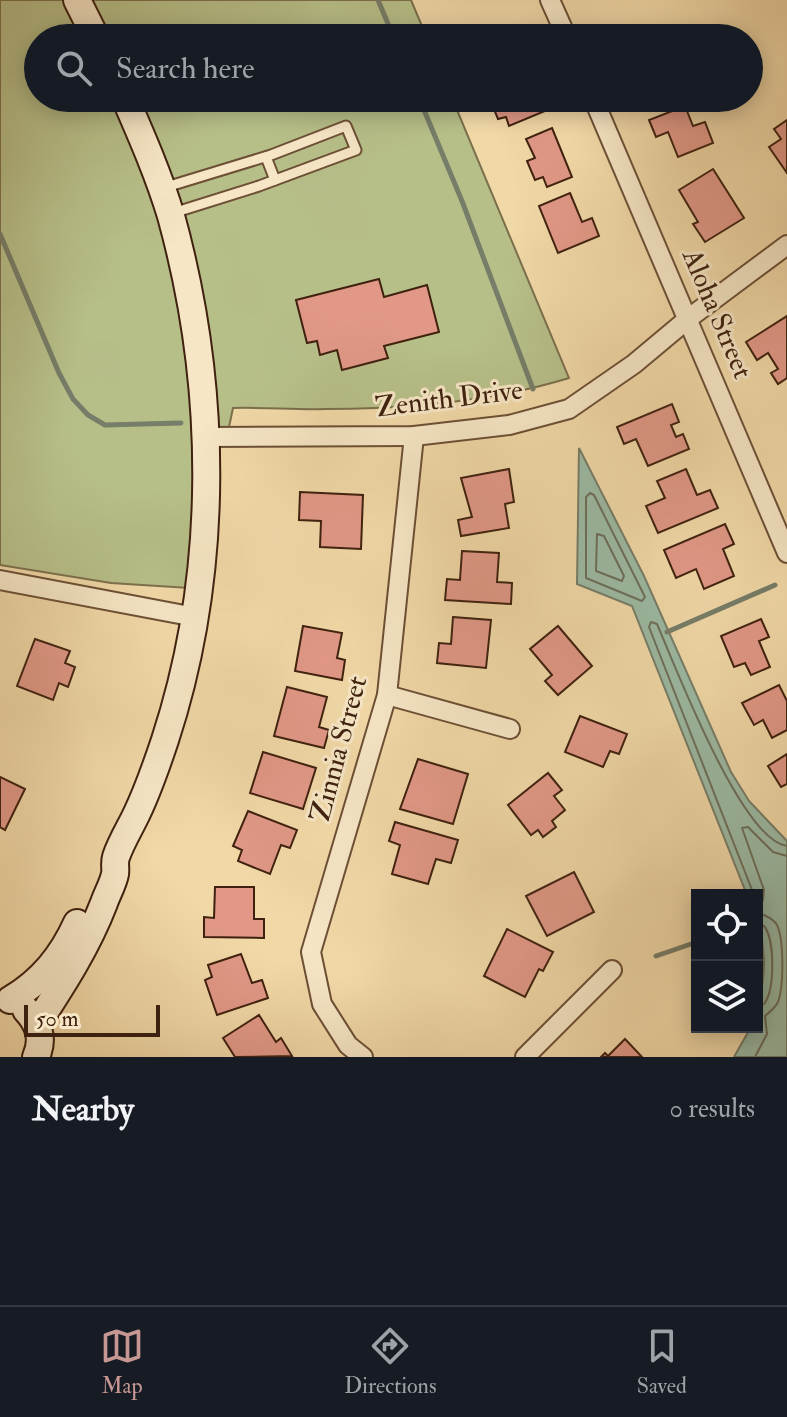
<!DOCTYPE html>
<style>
body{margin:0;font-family:"IM FELL Double Pica",serif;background:#20242c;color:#f1f3f6}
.controls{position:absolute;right:24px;bottom:24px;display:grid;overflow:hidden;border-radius:0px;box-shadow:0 4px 20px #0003}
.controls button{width:72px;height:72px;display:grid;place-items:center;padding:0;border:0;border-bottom:2px solid #363941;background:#171b24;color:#f1f3f6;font:40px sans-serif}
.scale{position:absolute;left:24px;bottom:20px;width:136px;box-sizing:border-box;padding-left:8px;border:4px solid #3f210f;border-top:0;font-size:22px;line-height:28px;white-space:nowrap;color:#3f210f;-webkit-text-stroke:6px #f6e6c6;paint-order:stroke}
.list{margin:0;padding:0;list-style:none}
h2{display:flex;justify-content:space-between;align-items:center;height:104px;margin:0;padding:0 32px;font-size:34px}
h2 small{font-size:26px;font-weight:400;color:#9ea1a6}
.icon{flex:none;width:44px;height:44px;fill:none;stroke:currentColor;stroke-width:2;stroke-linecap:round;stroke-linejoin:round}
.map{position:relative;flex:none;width:787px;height:1057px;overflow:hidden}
.search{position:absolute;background:#171b24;box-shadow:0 4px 20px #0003;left:24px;right:24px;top:24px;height:88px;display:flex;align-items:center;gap:20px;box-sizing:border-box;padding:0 28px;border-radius:44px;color:#9ea1a6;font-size:30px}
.sheet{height:248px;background:#171b24}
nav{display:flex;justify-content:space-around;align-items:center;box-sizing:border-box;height:112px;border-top:2px solid #363941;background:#171b24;font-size:22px;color:#9ea1a6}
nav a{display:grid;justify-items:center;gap:4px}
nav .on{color:#c59692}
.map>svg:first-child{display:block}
.green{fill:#b7bf89;stroke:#7b704c;stroke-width:2}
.water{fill:#9bbaa4;stroke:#767d68;stroke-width:2}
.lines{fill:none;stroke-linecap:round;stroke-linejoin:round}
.shore{stroke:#6d6e5a;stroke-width:2}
.stream{stroke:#767d68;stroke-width:5}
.building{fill:#e19887;stroke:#3f210f;stroke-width:2}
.lane-casing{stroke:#6c4f35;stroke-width:13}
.street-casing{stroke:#6c4f35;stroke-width:22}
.secondary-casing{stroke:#3f210f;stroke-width:30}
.lane{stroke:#f6e6c6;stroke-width:9}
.street{stroke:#f6e6c6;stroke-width:18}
.secondary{stroke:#f6e6c6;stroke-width:26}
.labels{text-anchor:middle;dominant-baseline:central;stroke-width:6;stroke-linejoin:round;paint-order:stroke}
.street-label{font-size:28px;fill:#3f210f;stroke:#f6e6c6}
</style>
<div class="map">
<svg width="787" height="1057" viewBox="0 0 787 1057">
<rect width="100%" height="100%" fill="#f1d8a7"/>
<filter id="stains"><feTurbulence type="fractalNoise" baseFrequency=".0025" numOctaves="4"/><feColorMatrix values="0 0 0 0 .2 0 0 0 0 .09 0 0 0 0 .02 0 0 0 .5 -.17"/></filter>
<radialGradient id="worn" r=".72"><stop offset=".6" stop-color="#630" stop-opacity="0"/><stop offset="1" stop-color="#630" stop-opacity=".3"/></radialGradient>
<g class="green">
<path d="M0,0H67L86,38H38V98H115L140,157L176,275L196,437L189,588L111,583L0,565Z"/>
<path d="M88,0H411L427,38H107Z"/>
<path d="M136,98H452L569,378C491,402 408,409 326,409C295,410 264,407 233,408L229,427H215Z"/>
</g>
<path class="water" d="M579,448L644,576L731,772L749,801L787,841V1057H734L751,1027H757C757,1006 764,986 764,964C764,940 757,919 757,895H747L632,606L577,584Z"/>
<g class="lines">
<g class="shore">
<path d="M590,493L594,495L645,597L642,601L586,578V497Z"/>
<path d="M597,534L604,536L624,576L622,581L596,571Z"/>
<path d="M754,895L649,627L651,622L657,624C675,666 742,841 787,846"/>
<path d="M757,910L763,900L764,890L742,828L748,827L773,852L787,856"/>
<path d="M757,924L764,926C775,939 775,990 764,1004L757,1005"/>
<path d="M755,1057L767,1034L765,1016C770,1012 775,1008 778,1002C784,986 784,940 777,925C773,917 763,916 757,911"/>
</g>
<g class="stream">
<path d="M378,0L394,38"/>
<path d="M419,98L462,201L533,389"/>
<path d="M0,234L59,373L73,399L88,415L105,425L181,423"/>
<path d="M667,632L775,585"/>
<path d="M656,956L697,942"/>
</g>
</g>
<g class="building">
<path d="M498,98H540L545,111L509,126L506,117L498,119L492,104L499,101Z"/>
<path d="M685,106L693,126L705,122L713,143L678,157L668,132L656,137L649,120Z"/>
<path d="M787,120V173L769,147L781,139L774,129Z"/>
<path d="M552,128L572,177L547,187L543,177L535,180L527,161L535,158L526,139Z"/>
<path d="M713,169L744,218L705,242L693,224L698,222L679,190Z"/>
<path d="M570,193L582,222L592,218L599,236L558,253L539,206Z"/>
<path d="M379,279L384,297L427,285L439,332L384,346L388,358L342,370L337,350L320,355L317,341L307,343L296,300Z"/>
<path d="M787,316V378L778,384L771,373L778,369L768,353L757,360L746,342Z"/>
<path d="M672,404L679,422L671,425L676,437L683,434L689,449L648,466L636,439L624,444L617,427Z"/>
<path d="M509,469L514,502L505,504L509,528L461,536L458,520L472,517L461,478Z"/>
<path d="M686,469L697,495L710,490L718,508L658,533L646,506L665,498L657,481Z"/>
<path d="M300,492L363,495L361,549L320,547L321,521L299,520Z"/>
<path d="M725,524L734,544L723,549L734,576L704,589L696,569L676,578L664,550Z"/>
<path d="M462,551L499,553L497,582L512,583L511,604L445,600L447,579L460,580Z"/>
<path d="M453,617L491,620L486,668L437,663L439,643L451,644Z"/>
<path d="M761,619L769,637L759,641L770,667L751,675L745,663L734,667L721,636Z"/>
<path d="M303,626L342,633L337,658L345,660L342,680L295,671Z"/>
<path d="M558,626L592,666L558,695L545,681L552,675L530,649Z"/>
<path d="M35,639L70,651L65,663L75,667L68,687L59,683L53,700L17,686Z"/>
<path d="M779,685L787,701V730L772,738L763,720L754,725L742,703Z"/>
<path d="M287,687L327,697L319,727L329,730L324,748L274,736Z"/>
<path d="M580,716L627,734L619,754L610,751L603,767L565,752Z"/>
<path d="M263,752L316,768L303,809L250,793Z"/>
<path d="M787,754V784L781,787L768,766Z"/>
<path d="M418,759L468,774L453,824L400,809Z"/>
<path d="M548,773L562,790L554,796L565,810L552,821L556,827L543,837L538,830L531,835L508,805Z"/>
<path d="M0,777L25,789L5,830L0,827Z"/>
<path d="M248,811L297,830L290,848L281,845L270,874L238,861L242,850L233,846Z"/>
<path d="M395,822L458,840L451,863L436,859L428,884L392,874L400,845L389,841Z"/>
<path d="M574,872L594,912L547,936L526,896Z"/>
<path d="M215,887H254V919H264V938L204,937V917L214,918Z"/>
<path d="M507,929L553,952L543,971L539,969L525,997L484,976Z"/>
<path d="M241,954L252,983L262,980L268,998L217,1015L205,980L212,977L208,965Z"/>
<path d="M259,1015L276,1042L281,1038L292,1056L235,1057L223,1038Z"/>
<path d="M625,1039L642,1057H601L605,1053L608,1056Z"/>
</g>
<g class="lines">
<g class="lane-casing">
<g id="lane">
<path d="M266,157L275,180"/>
<path d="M163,188L271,155L346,126L356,150L259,186L173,213"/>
</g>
</g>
<g class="street-casing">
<g id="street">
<path d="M550,0L567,38"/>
<path d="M593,98L787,553"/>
<path d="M206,437L414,436L509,425L569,409L634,364L689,318L787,245"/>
<path d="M0,580L195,617"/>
<path d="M387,695L510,729"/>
<path d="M363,1057L348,1045L322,1004L311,952L387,695L414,436"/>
<path d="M525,1057L612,970"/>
</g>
</g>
<g class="secondary-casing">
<g id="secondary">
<path d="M77,0L96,38"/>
<path d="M10,1000C42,981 62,956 77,923"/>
<path d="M26,1010C39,1024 44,1039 36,1057"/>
<path d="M37,1024C63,984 87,947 104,903C107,894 113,884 115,874C116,869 114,863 116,857C121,842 130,828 137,813C148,790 157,764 165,740C220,572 218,386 171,216C159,176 142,137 125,98"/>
</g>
</g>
<use href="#lane" class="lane"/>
<use href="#street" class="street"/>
<use href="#secondary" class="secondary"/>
</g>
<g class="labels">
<g class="street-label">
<text transform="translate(717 314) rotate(67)">Aloha Street</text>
<text transform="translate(449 399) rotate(-7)">Zenith Drive</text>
<text transform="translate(339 749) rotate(-75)">Zinnia Street</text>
</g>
</g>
<rect width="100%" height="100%" filter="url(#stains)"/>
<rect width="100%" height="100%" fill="url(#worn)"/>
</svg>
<div class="controls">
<button><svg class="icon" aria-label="locate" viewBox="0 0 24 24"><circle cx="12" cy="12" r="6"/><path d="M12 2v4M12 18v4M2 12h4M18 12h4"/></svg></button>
<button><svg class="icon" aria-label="layers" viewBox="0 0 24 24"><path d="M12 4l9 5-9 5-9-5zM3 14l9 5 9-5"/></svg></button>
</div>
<div class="scale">50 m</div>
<div class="search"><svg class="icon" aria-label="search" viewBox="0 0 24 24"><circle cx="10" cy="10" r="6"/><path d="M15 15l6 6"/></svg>Search here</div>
</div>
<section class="sheet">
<h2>Nearby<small>0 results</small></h2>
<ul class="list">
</ul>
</section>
<nav>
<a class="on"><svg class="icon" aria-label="map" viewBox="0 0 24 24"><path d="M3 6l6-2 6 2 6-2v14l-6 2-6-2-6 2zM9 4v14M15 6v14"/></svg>Map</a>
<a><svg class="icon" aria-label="directions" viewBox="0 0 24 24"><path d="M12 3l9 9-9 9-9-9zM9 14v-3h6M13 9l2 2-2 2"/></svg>Directions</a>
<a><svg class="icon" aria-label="saved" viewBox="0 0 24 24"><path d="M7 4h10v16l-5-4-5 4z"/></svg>Saved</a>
</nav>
